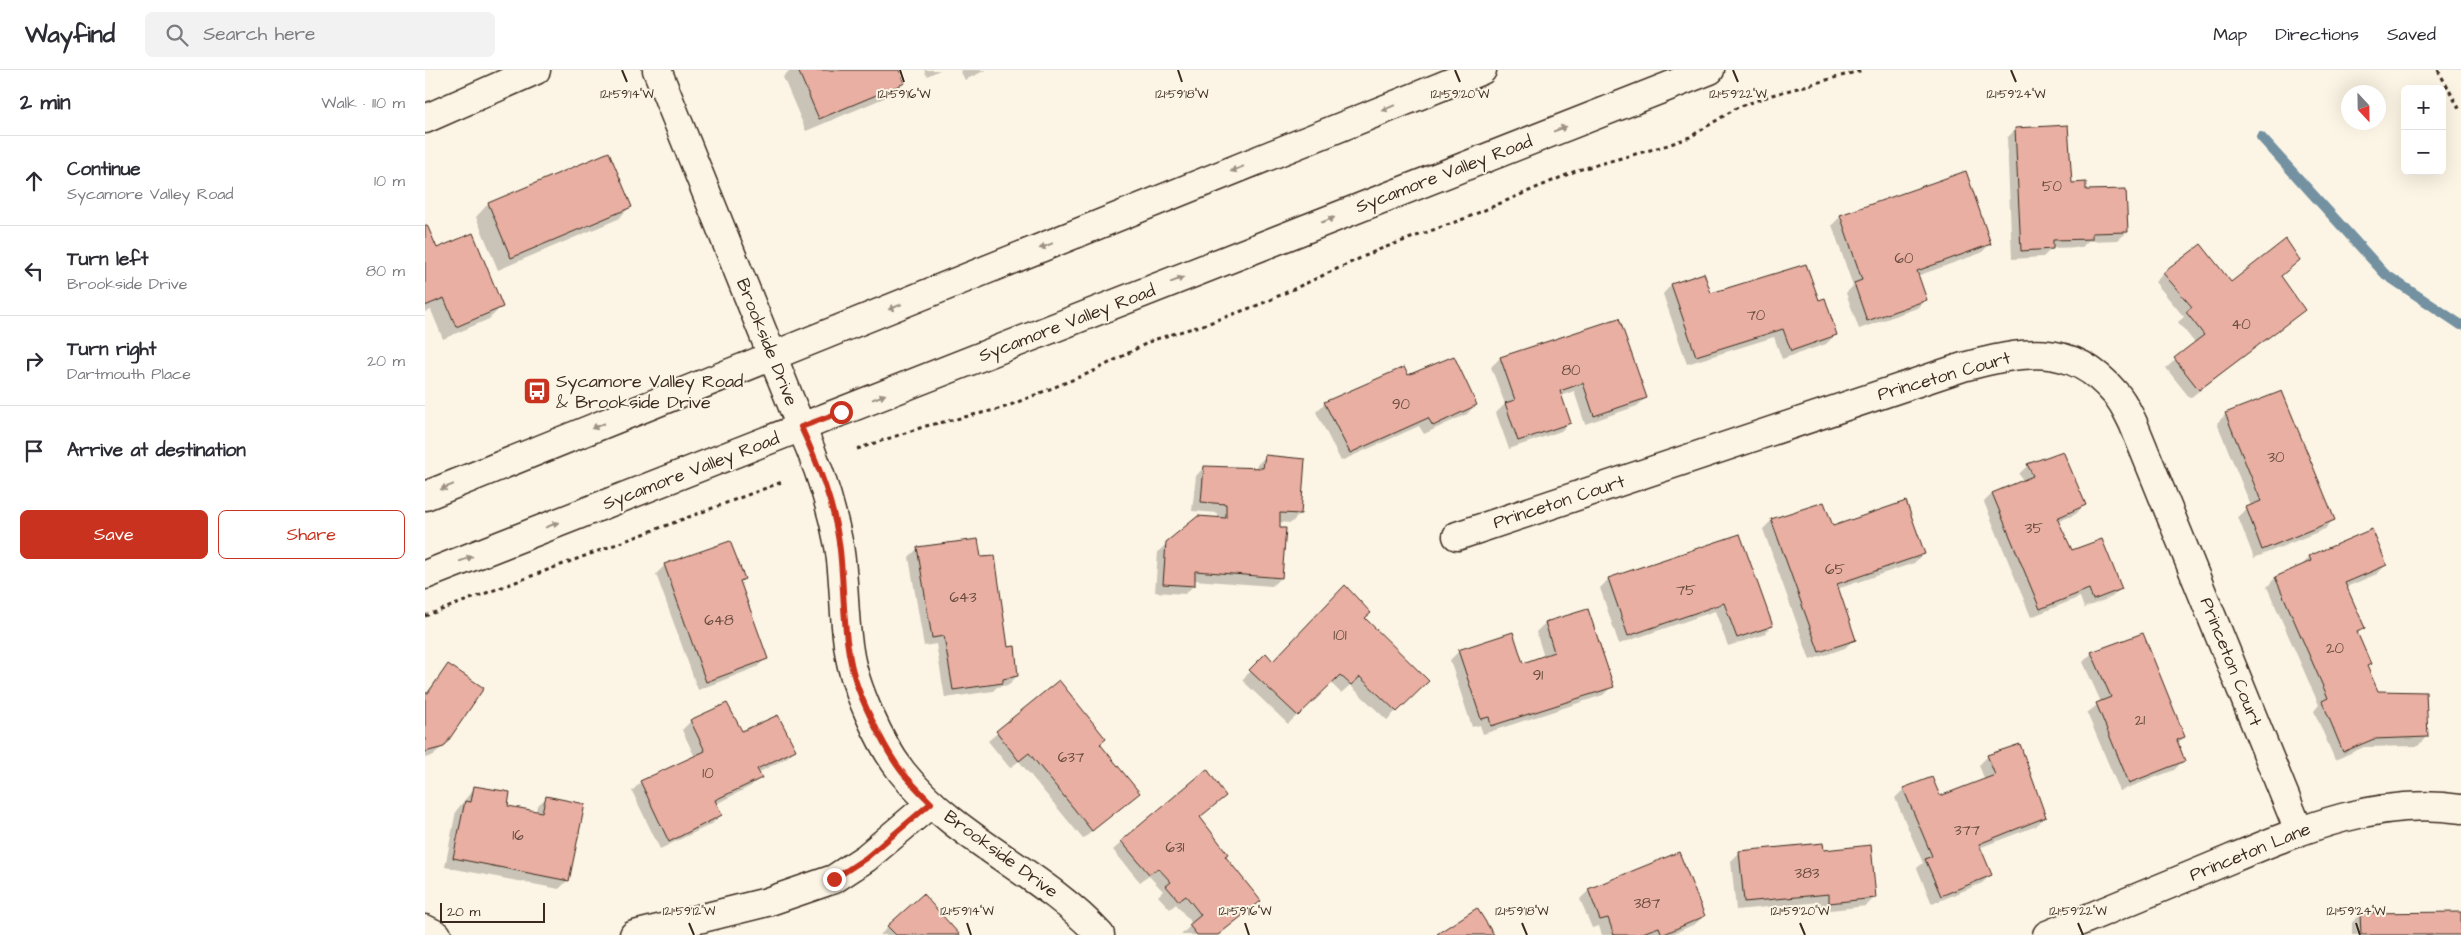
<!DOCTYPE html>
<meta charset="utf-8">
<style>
body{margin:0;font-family:"Architects Daughter",sans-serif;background:#f2f2f3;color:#2b2b33}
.controls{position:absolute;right:15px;top:15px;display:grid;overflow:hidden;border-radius:8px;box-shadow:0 5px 20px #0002}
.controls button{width:45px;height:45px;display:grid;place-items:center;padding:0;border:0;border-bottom:1px solid #e1e1e2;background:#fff;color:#2b2b33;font:25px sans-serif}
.compass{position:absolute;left:1916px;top:15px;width:45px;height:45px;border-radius:50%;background:#fff;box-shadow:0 5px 20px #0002;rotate:158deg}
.scale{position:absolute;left:15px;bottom:12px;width:105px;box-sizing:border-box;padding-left:5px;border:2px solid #3b2a1e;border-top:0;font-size:14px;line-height:18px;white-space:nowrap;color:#3b2a1e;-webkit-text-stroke:4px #fcf5e5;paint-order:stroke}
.stop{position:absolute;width:15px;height:15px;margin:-11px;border:4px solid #c8321e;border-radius:50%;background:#fff}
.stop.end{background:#c8321e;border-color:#fff;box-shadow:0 1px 5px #0008}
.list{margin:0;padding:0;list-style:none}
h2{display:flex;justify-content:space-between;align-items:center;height:65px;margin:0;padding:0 20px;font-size:21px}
h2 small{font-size:16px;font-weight:400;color:#7c7c81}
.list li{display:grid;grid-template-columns:32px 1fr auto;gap:15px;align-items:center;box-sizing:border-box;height:90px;padding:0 20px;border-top:1px solid #e1e1e2}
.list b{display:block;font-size:19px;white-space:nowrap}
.list p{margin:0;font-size:16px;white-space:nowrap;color:#7c7c81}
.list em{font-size:16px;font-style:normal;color:#7c7c81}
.actions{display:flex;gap:10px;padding:15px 20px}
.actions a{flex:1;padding:11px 0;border:1px solid #c8321e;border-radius:8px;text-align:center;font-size:18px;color:#c8321e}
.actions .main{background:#c8321e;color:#fff}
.icon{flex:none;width:28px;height:28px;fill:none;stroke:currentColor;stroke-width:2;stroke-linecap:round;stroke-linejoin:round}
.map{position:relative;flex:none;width:2036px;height:865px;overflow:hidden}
header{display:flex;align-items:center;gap:30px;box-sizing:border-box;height:70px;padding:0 25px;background:#fff;border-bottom:1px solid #e1e1e2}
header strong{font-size:24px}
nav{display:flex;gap:28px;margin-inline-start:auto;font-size:18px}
.search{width:350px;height:45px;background:#f2f2f3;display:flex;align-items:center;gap:12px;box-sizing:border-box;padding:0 18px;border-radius:8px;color:#7c7c81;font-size:19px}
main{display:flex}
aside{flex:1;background:#fff}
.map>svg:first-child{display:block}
.shadow{fill:#0003}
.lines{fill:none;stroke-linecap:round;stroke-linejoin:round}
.stream{stroke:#7391a1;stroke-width:10}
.building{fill:#e8afa2;stroke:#3b2a1e}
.street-casing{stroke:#3b2a1e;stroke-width:31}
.secondary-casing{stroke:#3b2a1e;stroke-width:31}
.path{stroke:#3b2a1e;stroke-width:3;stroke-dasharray:4 4;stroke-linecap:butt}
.street{stroke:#fcf5e5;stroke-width:28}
.secondary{stroke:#fcf5e5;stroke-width:28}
.oneway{fill:#9c9082}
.route{stroke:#c8321e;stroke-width:6}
.ticks{fill:none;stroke:#3b2a1e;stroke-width:2}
.labels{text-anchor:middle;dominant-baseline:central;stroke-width:4;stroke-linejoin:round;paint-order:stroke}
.number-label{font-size:15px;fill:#664b3f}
.street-label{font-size:18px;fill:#3b2a1e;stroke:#fcf5e5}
.poi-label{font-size:18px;fill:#3b2a1e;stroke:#fcf5e5;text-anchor:start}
.ticks-label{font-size:12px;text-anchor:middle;fill:#3b2a1e;stroke:#fcf5e5;stroke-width:4;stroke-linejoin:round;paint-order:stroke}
</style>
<header>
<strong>Wayfind</strong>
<div class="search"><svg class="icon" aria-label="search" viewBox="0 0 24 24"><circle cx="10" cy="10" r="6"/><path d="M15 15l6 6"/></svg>Search here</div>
<nav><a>Map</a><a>Directions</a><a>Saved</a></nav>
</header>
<main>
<aside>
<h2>2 min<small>Walk · 110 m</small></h2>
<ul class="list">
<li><svg class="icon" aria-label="ahead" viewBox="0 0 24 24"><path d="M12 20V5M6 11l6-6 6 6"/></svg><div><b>Continue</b><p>Sycamore Valley Road</p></div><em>10 m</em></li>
<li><svg class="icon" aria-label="left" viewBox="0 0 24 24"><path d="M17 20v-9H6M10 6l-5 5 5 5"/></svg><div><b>Turn left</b><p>Brookside Drive</p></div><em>80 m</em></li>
<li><svg class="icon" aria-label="right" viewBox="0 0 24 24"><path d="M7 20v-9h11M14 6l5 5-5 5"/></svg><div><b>Turn right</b><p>Dartmouth Place</p></div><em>20 m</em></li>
<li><svg class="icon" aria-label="arrive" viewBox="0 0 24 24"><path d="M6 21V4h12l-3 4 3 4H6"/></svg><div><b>Arrive at destination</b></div></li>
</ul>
<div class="actions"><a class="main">Save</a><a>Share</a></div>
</aside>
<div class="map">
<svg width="2036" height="865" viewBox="0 0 2036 865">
<rect width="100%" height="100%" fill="#fcf5e5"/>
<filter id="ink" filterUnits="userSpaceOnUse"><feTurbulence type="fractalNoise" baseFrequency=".02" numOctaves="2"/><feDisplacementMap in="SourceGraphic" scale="10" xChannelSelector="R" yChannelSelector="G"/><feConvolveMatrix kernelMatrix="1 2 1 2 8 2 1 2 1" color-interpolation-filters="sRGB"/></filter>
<g filter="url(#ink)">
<g class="shadow">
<path d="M365,0H473L479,12L466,25L381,61L358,7Z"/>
<path d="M499,0H515L502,6Z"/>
<path d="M535,0H561L540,10Z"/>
<path d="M1591,59L1646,115L1660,122L1702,162L1693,170L1663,171L1657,177L1627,178L1618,187L1587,189L1582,68Z"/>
<path d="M183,83L206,136L193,149L73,200L51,147L63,134Z"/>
<path d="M1540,102L1565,174L1556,183L1492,206L1500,230L1492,238L1434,259L1421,223L1428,216L1407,155L1415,147Z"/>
<path d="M0,157L11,179L77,236L64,249L18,269L6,240L0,242Z"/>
<path d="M1874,190L1855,207L1878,240L1765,328L1741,298L1770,273L1753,252L1759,247L1730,212L1739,203L1806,214Z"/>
<path d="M1246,215L1285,225L1393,232L1410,265L1401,274L1357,289L1349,267L1262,294L1238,224Z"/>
<path d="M1193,249L1221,328L1212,336L1160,354L1149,321L1135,326L1145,352L1136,361L1084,379L1071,343L1080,334L1066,297L1075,288Z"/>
<path d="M982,306L1050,335L1042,344L999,364L994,356L916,391L891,342L900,333Z"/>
<path d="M1801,344L1908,450L1900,459L1829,488L1813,447L1826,436L1792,353Z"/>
<path d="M840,387L875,444L866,453L854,452L856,507L847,516L769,510V515L760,524L730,522L733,482L742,473L793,449V443L767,441L771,406L779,397L831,399V396Z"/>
<path d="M1603,395L1659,435L1651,444L1632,452L1646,482L1696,518L1687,527L1659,538L1655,527L1606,547L1559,432L1567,424L1598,411L1594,404Z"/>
<path d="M1347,450L1407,458L1498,484L1489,493L1412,519L1429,569L1420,578L1385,590L1338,459Z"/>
<path d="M1315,466L1347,556L1338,565L1303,576L1290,541L1194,574L1175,518L1184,509Z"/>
<path d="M492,479L555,489L592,606L583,615L572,617L568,621L520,628L511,574L499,576L484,487Z"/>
<path d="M1885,487L1961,495L1952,504L1921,517L1939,557L1932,564L1945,594L1941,598L1952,623L2001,667L1993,676L1939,677L1910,690L1889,641L1894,635L1842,517L1850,508L1876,496Z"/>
<path d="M240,495L318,509L314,513L341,588L332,597L273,620L231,504Z"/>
<path d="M1162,541L1187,616L1178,625L1058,664L1055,655L1047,657L1025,590L1034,581L1097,595L1119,587L1111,562L1120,553Z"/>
<path d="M939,549L1002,611L962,650L925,615L916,623L906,613L863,654L817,610L841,585L848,592Z"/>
<path d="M1667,583L1759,667L1752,674L1758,691L1749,700L1695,721L1662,643L1676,632L1658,592Z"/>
<path d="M23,595L18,676L9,685L0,688V625Z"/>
<path d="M633,612L674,675L713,723L658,769L594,691L585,698L563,671Z"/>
<path d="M266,651L317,663L370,680L361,688L333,703L335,707L326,716L291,734L296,745L287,754L235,779L207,721L216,712L270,687L257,660Z"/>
<path d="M1594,676L1619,747L1611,756L1554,778L1566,805L1557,813L1507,834L1492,798L1498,793L1470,728L1479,719L1514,728L1560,711L1554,695L1563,686Z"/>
<path d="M50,717L81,737L111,742L112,736L121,728L143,810L134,819L20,797L31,741Z"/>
<path d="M774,748L799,786L835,831L794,865H756L767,854L751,834L745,839L733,826L738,821L724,806L715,812L688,780L697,772Z"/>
<path d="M1398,781L1450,827L1441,836L1396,841V832L1311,840L1306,791L1315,782Z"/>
<path d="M1164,820L1279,846L1270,854L1245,865H1177L1174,856L1167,858L1155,829Z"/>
<path d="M2036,843V865H1927V853L1936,844Z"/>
<path d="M463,857L534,865H455Z"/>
</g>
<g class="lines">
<path class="stream" d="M1836,67L1960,204L2036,255"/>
</g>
<g class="building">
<path d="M373,0H474L480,13L394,49Z"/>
<path d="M1643,55L1647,113L1661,112V120L1701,119L1703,162L1667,163V169L1628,170V179L1596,181L1590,58Z"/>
<path d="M184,82L207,137L86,188L63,133Z"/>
<path d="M1541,101L1566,174L1492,201L1502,230L1442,251L1429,213L1437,210L1415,145Z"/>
<path d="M0,155H2L12,178L48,163L78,237L31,257L19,228L0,236Z"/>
<path d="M1861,169L1875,190L1856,206L1880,240L1774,320L1749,288L1779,265L1761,242L1767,237L1738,203L1776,174L1806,212Z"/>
<path d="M1381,194L1394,230L1400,228L1412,265L1366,281L1358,259L1271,286L1246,214L1279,203L1286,223Z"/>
<path d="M1194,248L1222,328L1169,346L1158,313L1135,321L1146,353L1093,371L1080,333L1090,330L1075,287Z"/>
<path d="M1029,286L1052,335L1008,356L1003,348L925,383L899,332L979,297L983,305Z"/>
<path d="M1857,321L1910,450L1837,480L1821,437L1836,431L1800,343Z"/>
<path d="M1638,381L1661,435L1632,448L1647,480L1677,469L1697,519L1668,530L1664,519L1615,539L1567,423L1608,406L1602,394Z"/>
<path d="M840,385L880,389L876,444L855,443V458H861L857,508L770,501V516L738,514L741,472L773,446L801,448V434L776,432L779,396L838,398Z"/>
<path d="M1481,431L1500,484L1412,514L1431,570L1394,582L1346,449L1399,432L1408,456Z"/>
<path d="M1947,459L1962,495L1920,513L1940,558L1932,562L1946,594L1942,596L1953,621L2001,622L2003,667L1949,669L1918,682L1897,631L1903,628L1850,507L1886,491L1884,486Z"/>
<path d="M1315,464L1348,556L1312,568L1299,533L1203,566L1183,508Z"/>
<path d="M553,469L556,487L570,486L583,577L590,576L593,606L578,609V613L528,620L519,566L507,568L492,477Z"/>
<path d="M305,471L320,509L315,511L343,589L281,612L239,494Z"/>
<path d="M920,515L946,543L940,548L1004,611L972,642L935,607L926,615L915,605L873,646L824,600L841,583L848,591Z"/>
<path d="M1163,539L1189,617L1066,656L1064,647L1056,649L1033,580L1088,562L1098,593L1129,582L1120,552Z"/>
<path d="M1718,563L1760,667L1752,670L1760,691L1704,713L1671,633L1686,627L1666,582Z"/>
<path d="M23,594L59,618L19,677L0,682V623H3Z"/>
<path d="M634,610L681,669L675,674L715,723L667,761L604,683L594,691L571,661Z"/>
<path d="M302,633L317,661L353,645L371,680L332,699L337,708L290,730L297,745L244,772L215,711L280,681L265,650Z"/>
<path d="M1595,674L1621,747L1554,774L1567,805L1516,826L1500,789L1507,786L1478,718L1507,707L1515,726L1570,705L1562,685Z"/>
<path d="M782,699L801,726L775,747L803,784L800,786L836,831L793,865H772L764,855L776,845L761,826L754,831L741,816L746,812L733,798L724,804L696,771Z"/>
<path d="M49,716L85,722L83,736L117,742L121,726L160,734L144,811L28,788L40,731L46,732Z"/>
<path d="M1398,773L1399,780L1446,775L1451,828L1404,833V824L1319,832L1314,781Z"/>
<path d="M1254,782L1280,846L1237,865L1234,857L1212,865H1189L1183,848L1175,850L1163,819Z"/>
<path d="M498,824L535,865H471L462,856Z"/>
<path d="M1052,838L1069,865H1013L1012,864Z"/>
<path d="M2036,842V865H1936L1935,843Z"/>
</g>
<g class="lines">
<g class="street-casing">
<g id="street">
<path d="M232,0L376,357C394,397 406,433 414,476C420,510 418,546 424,581C429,616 455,674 477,702C531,770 617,802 675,865"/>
<path d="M0,49L111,0"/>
<path d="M1032,466L1538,297C1597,282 1645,270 1690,323C1698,331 1703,343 1708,353L1874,761"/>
<path d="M0,859L12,865"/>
<path d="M209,865L342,832L409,809L441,788L506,733"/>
<path d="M1622,865C1676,843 1730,820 1784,798C1864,765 1947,725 2036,739"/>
</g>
</g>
<g class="secondary-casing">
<g id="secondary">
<path d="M0,426L1057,0"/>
<path d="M0,505L1285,0"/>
</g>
</g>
<g class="path">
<path d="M2013,0L2036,42"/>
<path d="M432,379L501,356L578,338L669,301L728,270L784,253L836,234L953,180L1041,148L1153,100L1243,75L1265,67L1313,37L1347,25L1438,0"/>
<path d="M0,546L357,412"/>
</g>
<use href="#street" class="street"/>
<use href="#secondary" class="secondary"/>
</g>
<defs><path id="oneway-solid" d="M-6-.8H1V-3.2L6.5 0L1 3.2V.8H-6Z" transform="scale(1.25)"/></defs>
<g class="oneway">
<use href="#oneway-solid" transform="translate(963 38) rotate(158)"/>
<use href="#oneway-solid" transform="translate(1135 59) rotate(-21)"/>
<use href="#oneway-solid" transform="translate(812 99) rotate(158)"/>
<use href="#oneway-solid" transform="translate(903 150) rotate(-21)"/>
<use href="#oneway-solid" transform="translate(621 176) rotate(158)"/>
<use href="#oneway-solid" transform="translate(752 210) rotate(-21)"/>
<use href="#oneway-solid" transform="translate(470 237) rotate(158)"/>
<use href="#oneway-solid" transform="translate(454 327) rotate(-21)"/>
<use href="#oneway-solid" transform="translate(173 356) rotate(158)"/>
<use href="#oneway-solid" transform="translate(22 417) rotate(158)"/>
<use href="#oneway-solid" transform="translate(127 455) rotate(-21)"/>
<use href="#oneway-solid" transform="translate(41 489) rotate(-21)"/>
</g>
</g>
<g class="lines" filter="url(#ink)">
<path class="route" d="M409,809L441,788L506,733C496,723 486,713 477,702C462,683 442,642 433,618C417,575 420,525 415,480C410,436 394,396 376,357L416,342"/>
</g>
<path class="ticks" d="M197,0L202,12M475,0L479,12M753,0L757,12M1030,0L1035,12M1308,0L1313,12M1586,0L1591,12M264,853L269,865M542,853L546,865M820,853L824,865M1097,853L1102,865M1375,853L1380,865M1653,853L1658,865M1931,853L1935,865"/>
<defs>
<g id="bus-square" transform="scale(1.4375)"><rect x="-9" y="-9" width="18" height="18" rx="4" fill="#c8321e" stroke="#fcf5e5"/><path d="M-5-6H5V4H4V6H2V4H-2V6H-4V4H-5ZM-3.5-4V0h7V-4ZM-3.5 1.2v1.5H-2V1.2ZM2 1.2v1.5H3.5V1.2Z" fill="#fff"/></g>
</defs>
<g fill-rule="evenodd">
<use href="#bus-square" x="112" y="321"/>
</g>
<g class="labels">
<g class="number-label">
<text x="1627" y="116">50</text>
<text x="1479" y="188">60</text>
<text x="1331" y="245">70</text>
<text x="1816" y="254">40</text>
<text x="1146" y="300">80</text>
<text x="976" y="334">90</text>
<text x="1851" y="387">30</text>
<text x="1609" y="458">35</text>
<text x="1410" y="499">65</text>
<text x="1261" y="520">75</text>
<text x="538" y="527">643</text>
<text x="294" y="550">648</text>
<text x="915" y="565">101</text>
<text x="1910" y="578">20</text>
<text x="1113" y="605">91</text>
<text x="1715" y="650">21</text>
<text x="646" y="687">637</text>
<text x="283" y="703">10</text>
<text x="1542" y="760">377</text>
<text x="93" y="765">16</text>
<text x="750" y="777">631</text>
<text x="1382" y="803">383</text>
<text x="1222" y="833">387</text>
</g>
<g class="street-label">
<text transform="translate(1019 104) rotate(-21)">Sycamore Valley Road</text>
<text transform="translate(642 253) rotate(-21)">Sycamore Valley Road</text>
<text transform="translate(342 272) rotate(68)">Brookside Drive</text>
<text transform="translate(1519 306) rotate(-16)">Princeton Court</text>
<text transform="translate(266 401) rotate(-21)">Sycamore Valley Road</text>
<text transform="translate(1134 432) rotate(-18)">Princeton Court</text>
<text transform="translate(1806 592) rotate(68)">Princeton Court</text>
<text transform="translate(1825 782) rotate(-22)">Princeton Lane</text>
<text transform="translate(576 784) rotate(36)">Brookside Drive</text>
</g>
<g class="poi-label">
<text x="131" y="311">Sycamore Valley Road<tspan x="131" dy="21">&amp; Brookside Drive</tspan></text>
</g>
</g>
<g class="ticks-label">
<text x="202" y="28">121°59'14"W</text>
<text x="479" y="28">121°59'16"W</text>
<text x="757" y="28">121°59'18"W</text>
<text x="1035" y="28">121°59'20"W</text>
<text x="1313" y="28">121°59'22"W</text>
<text x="1591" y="28">121°59'24"W</text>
<text x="264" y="845">121°59'12"W</text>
<text x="542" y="845">121°59'14"W</text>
<text x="820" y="845">121°59'16"W</text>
<text x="1097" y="845">121°59'18"W</text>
<text x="1375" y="845">121°59'20"W</text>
<text x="1653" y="845">121°59'22"W</text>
<text x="1931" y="845">121°59'24"W</text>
</g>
</svg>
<div class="controls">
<button>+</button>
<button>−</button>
</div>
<svg class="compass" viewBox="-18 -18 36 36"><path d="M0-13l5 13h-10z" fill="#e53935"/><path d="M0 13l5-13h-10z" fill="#7c7c81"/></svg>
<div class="scale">20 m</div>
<div class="stop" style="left:416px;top:342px"></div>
<div class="stop end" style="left:409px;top:809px"></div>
</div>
</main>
